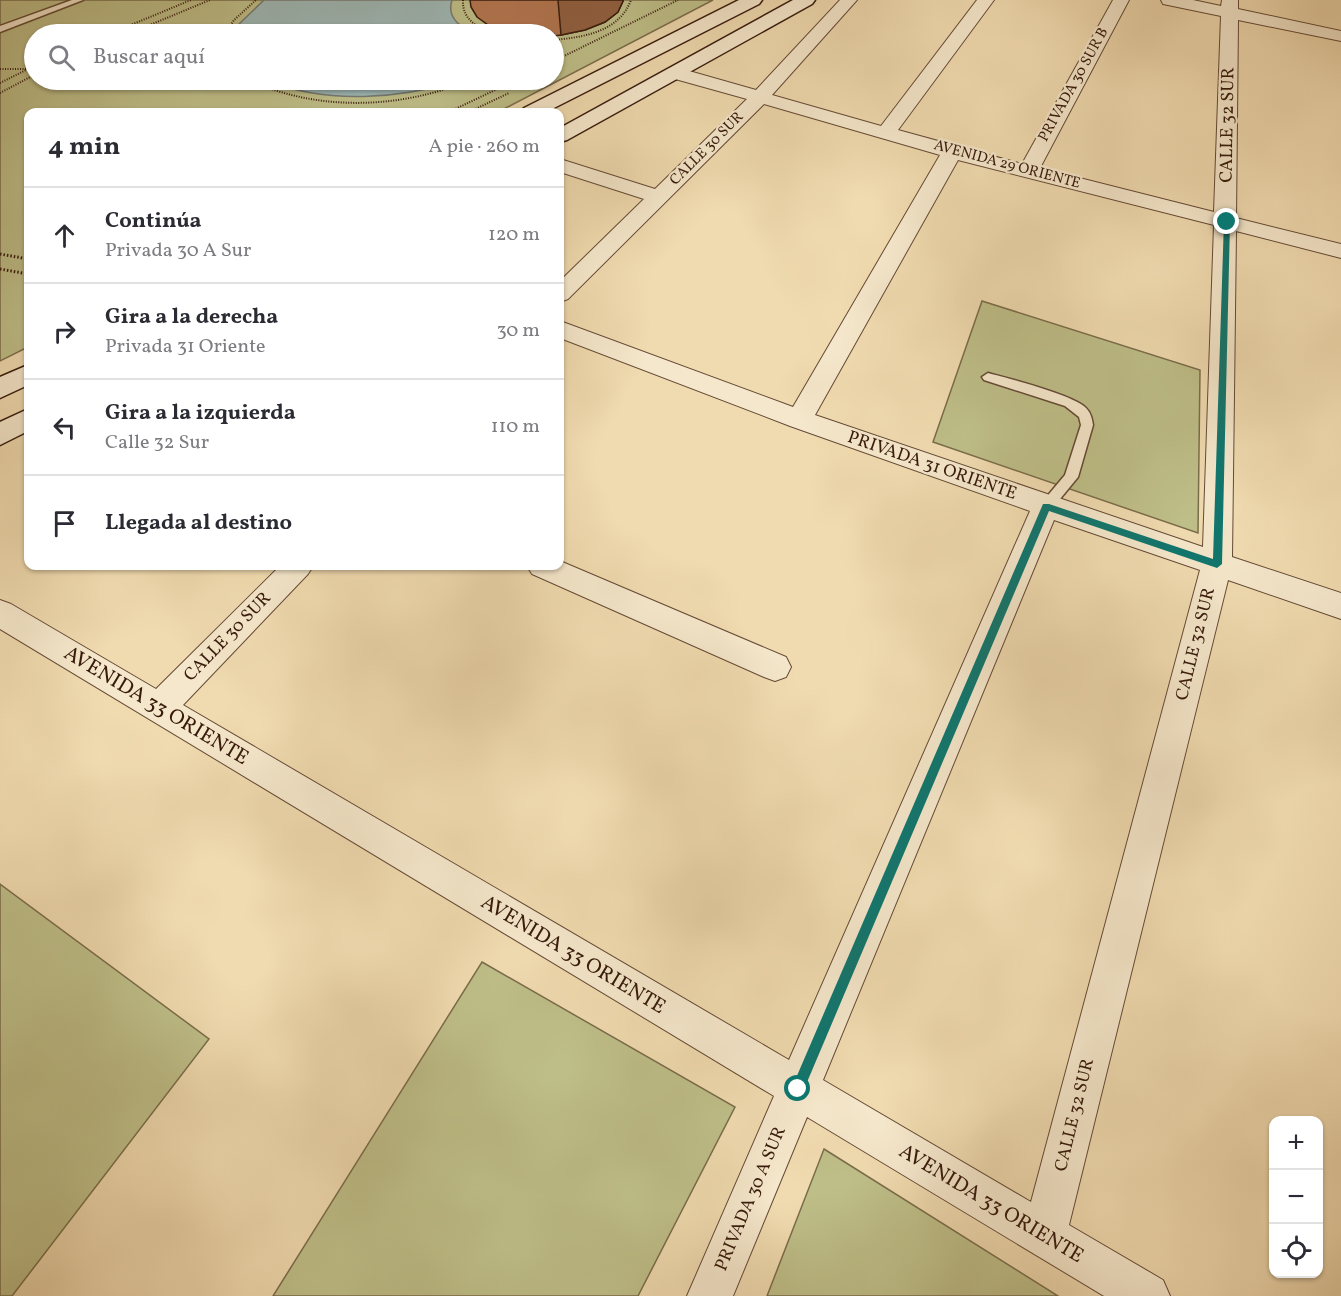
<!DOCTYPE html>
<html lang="es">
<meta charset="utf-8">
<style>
body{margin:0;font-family:Vollkorn,serif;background:#f7f7f7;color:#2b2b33}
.controls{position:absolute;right:18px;bottom:18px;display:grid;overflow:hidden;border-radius:12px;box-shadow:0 2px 4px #0004}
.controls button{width:54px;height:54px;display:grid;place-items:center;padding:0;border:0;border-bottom:2px solid #e1e1e2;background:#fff;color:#2b2b33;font:30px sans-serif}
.stop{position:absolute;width:18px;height:18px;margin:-14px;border:4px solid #0f766e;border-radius:50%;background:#fff}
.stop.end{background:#0f766e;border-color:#fff;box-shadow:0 2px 6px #0008}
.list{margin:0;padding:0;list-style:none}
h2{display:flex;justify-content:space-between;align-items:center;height:78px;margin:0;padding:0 24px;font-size:26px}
h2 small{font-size:20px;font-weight:400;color:#7c7c81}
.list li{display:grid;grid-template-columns:39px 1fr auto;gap:18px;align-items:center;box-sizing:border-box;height:96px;padding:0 24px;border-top:2px solid #e1e1e2}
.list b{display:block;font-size:22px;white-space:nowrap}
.list p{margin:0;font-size:20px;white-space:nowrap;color:#7c7c81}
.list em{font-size:20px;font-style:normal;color:#7c7c81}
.icon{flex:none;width:33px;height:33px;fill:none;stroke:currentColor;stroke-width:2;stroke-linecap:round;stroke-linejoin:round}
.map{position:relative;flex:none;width:1341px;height:1296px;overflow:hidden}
.search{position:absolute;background:#fff;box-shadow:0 2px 4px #0004;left:24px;top:24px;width:540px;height:66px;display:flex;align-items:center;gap:15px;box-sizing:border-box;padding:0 21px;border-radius:33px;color:#7c7c81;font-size:22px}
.panel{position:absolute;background:#fff;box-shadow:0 2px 4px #0004;left:24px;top:108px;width:540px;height:462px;border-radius:12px}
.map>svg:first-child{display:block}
.green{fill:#bebe88;stroke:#7a6c4a;stroke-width:1.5;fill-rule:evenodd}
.water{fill:#9eb8b6;stroke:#757972;stroke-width:1.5}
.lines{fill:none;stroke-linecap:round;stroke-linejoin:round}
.shore{stroke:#6a6961;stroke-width:1.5}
.lane-casing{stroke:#654a35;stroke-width:3}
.street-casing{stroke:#654a35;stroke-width:2}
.secondary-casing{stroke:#371a0c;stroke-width:3}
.path-far1{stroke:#371a0c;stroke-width:2;stroke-dasharray:1 1.5;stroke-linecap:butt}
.path{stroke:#371a0c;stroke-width:3;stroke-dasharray:1.5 2;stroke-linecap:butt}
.lane{fill:#f5e7cb;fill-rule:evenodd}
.street{fill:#f5e7cb;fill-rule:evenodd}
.secondary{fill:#f5e7cb;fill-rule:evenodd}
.wall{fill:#b1754f;stroke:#371a0c;stroke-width:1.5}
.shaded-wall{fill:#905f40;stroke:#371a0c;stroke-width:1.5}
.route{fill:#0f766e}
.labels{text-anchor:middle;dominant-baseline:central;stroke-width:4.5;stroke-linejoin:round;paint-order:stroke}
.far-street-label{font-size:15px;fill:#371a0c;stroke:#f5e7cb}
.street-label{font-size:18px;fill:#371a0c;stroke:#f5e7cb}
.near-street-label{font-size:21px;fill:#371a0c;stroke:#f5e7cb}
</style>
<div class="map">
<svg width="1341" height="1296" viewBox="0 0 1341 1296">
<rect width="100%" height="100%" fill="#f0daaf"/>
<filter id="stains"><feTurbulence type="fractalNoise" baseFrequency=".00333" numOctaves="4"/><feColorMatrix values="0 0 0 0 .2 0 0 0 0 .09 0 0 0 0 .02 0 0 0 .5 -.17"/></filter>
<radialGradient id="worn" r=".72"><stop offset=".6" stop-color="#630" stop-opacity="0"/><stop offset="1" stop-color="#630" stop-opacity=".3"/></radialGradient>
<g class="green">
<path d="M0,0H713L498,112H28V347L0,361ZM34,34H554V80H34Z"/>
<path d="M982,301L1200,370L1198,533L933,442Z"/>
<path d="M0,884L209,1039L12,1296H0Z"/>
<path d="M482,962L735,1107L638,1296H273Z"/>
<path d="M824,1149L1058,1296H767Z"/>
</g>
<g class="water">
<path d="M264,0H452C446,18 461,28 476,34H231L237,26Z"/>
<path d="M266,80H461C400,99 327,105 266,80Z"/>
</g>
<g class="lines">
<g class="shore">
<path d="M284,80C337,91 388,93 441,80"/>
<path d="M320,80L349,83L404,80"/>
</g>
<g class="lane-casing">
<g id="lane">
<path d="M72,0H83L0,32V26Z"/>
<path d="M988,373C1007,378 1074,395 1086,408C1091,413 1092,419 1093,425L1078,477L1051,510H1041L1039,506L1065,475L1081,425L1079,417L1065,406L984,380L982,377Z"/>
</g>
</g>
<g class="street-casing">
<g id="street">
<path d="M840,0H857L772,95L881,126L977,0H994L898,130L1022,164L1113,0H1129L1040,168L1214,212L1221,16L1163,4L1161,0H1193L1221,6L1222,0H1238V9L1341,31V41L1238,20L1236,218L1341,244V258L1236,231L1232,557L1341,593V619L1228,580L1069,1225L1163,1280L1170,1296H1104L807,1117L733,1296H687L774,1096L0,629V600L11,604L156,689L280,566H313L308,574L183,705L789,1060L1030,511L790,426L560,338V321L793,407L940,155L764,104L568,299L560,302V281L644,199L560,172V159L655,189L747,99L668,77L666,73L668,69L675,67L756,90ZM958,160L1214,225L1203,547L815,415ZM1054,520L1200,570L1031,1202L823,1080Z"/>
<path d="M560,561L786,657L791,667L786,677L775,681L764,677L532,574L527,566H560Z"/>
</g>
</g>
<g class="secondary-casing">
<g id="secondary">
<path d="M739,0H762L759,4L546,112H521L524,108Z"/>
<path d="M793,0H815L812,4L567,140L560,142V128Z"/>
<path d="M28,365V385L0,398V377Z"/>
<path d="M28,409V431L0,445V422Z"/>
</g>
</g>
<g class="path-far1">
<path d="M463,0C462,20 478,28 495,34"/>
<path d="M109,34L191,0"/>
<path d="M128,34L210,0"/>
<path d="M225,34L234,20L256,0"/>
<path d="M554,40C584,37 619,32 631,0"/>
<path d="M554,61L678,0"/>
<path d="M0,69H26"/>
<path d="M249,80C318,112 401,109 470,80"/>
<path d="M0,83L34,66"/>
<path d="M0,93L34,75"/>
<path d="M449,112L516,80"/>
<path d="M469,112L509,93"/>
</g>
<g class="path">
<path d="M0,254L28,259"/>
<path d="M0,269L28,274"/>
</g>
<use href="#lane" class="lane"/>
<use href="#street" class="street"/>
<use href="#secondary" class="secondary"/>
</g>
<path class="wall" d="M470,0H623V1L618,12L605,22L585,30L561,35L554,36V34H520L511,33L491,27L477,17L471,7Z"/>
<path class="shaded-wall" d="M558,0H623V1L618,12L605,22L585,30L561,35Z"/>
<path class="route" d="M1224,220L1230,222L1222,564L1217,568L1049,511L802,1094L798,1096L793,1094L791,1089L793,1085L1043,504H1049L1213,559Z"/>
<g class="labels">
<g class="far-street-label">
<text transform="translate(1074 85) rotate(-61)">PRIVADA 30 SUR B</text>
<text transform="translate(707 149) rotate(-45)">CALLE 30 SUR</text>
<text transform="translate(1007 165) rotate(15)">AVENIDA 29 ORIENTE</text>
</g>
<g class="street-label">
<text transform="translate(1228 125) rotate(-89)">CALLE 32 SUR</text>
<text transform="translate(932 466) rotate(19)">PRIVADA 31 ORIENTE</text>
<text transform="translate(228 637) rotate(-46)">CALLE 30 SUR</text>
<text transform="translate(1196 644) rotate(-76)">CALLE 32 SUR</text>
<text transform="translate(1075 1115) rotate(-76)">CALLE 32 SUR</text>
<text transform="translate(751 1199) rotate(-67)">PRIVADA 30 A SUR</text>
</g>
<g class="near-street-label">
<text transform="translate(156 706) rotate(31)">AVENIDA 33 ORIENTE</text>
<text transform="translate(573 955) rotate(31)">AVENIDA 33 ORIENTE</text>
<text transform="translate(991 1204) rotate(31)">AVENIDA 33 ORIENTE</text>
</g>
</g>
<rect width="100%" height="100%" filter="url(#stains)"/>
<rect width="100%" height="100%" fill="url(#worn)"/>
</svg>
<div class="controls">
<button>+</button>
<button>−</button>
<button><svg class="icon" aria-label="locate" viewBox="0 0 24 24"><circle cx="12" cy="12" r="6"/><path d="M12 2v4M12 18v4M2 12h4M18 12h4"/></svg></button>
</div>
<div class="stop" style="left:798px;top:1089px"></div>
<div class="stop end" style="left:1227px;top:222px"></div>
<div class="search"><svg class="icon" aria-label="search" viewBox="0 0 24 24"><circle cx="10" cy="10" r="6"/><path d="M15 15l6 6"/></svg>Buscar aquí</div>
<section class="panel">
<h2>4 min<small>A pie · 260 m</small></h2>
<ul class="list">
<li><svg class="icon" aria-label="ahead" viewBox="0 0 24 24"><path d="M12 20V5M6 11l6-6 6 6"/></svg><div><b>Continúa</b><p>Privada 30 A Sur</p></div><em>120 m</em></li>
<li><svg class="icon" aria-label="right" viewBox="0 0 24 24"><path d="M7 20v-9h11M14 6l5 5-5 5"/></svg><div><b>Gira a la derecha</b><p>Privada 31 Oriente</p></div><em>30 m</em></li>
<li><svg class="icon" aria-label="left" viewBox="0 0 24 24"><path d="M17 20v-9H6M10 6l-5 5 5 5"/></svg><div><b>Gira a la izquierda</b><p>Calle 32 Sur</p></div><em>110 m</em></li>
<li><svg class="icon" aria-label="arrive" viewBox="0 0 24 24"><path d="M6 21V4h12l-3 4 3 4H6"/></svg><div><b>Llegada al destino</b></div></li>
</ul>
</section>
</div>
